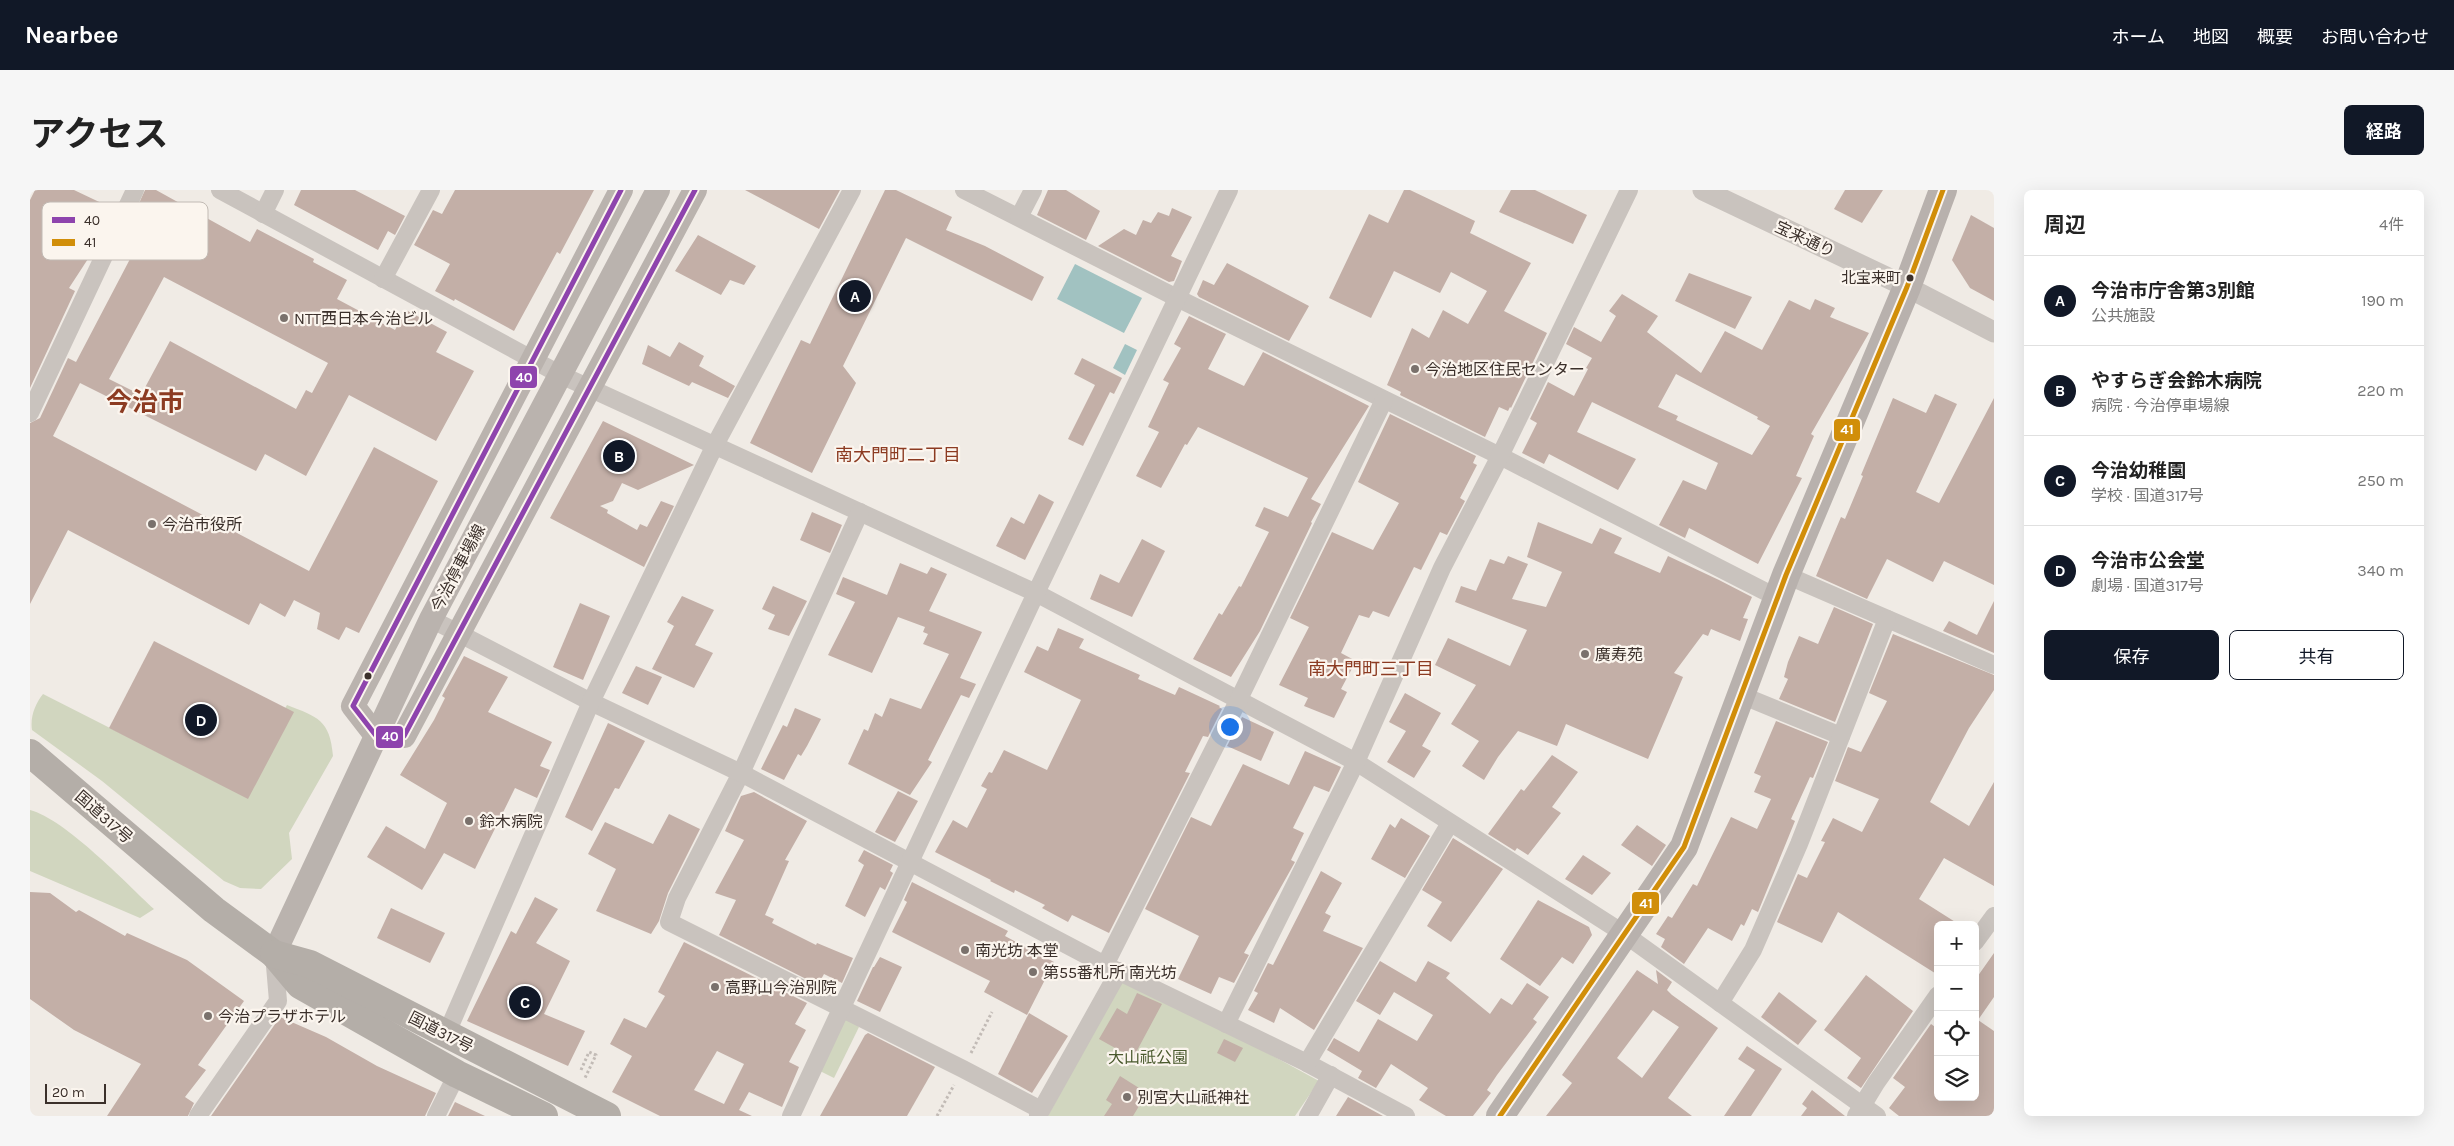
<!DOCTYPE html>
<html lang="ja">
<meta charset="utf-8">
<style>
body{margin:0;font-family:Karla,"Noto Sans JP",sans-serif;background:#f6f6f6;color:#222}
.controls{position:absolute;right:15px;bottom:15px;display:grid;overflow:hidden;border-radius:8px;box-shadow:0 5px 20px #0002}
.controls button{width:45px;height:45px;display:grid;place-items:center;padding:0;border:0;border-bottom:1px solid #e0e0e0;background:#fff;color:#222;font:25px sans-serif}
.scale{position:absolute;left:15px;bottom:12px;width:61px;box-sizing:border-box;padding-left:5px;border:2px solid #3b302b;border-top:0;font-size:14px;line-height:18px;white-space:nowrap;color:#3b302b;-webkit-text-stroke:4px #fbf5ee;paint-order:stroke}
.you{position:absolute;left:1199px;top:536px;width:18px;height:18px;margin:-12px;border:4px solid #fff;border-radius:50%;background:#1a73e8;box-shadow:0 0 0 8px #1a73e833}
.badge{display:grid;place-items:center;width:32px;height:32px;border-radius:50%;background:#111827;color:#fff;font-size:16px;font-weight:700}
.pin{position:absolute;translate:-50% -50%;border:2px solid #fff;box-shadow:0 1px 5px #0006}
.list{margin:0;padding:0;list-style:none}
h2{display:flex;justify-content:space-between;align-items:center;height:65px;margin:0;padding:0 20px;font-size:21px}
h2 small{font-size:16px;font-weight:400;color:#767676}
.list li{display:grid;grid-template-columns:32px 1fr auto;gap:15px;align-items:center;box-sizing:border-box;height:90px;padding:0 20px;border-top:1px solid #e0e0e0}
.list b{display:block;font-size:19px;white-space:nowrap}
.list p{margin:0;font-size:16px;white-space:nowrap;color:#767676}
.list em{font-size:16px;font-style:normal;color:#767676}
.actions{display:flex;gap:10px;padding:15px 20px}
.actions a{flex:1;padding:11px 0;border:1px solid #111827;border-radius:8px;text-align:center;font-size:18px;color:#111827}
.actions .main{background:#111827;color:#fff}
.icon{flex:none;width:28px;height:28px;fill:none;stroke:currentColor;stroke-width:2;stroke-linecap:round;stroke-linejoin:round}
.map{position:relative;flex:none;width:1964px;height:926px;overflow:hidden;border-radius:8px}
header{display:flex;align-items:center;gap:30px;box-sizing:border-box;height:70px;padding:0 25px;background:#111827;color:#fff}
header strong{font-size:24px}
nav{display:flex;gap:28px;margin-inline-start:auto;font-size:18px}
.intro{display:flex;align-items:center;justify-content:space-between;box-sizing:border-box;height:120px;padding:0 30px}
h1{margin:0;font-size:35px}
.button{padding:12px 22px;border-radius:8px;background:#111827;color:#fff;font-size:18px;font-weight:700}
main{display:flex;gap:30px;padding:0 30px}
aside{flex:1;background:#fff;border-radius:8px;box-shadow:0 5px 20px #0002}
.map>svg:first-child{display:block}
.green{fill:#d1d6bf}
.water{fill:#a1c2c1}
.building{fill:#c3afa7;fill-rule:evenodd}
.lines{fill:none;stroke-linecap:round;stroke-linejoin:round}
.path{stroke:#c2bbb6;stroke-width:3;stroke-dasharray:2.5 2.5;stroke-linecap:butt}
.minor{stroke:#c9c3be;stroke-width:18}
.tertiary{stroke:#c9c3be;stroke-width:21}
.secondary{stroke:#bab3ae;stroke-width:24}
.primary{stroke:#b8b1ad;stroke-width:28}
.trunk{stroke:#b4aea8;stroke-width:28}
.bus-1-casing{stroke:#fbf5ee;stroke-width:9}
.bus-2-casing{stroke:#fbf5ee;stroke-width:9}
.bus-1{stroke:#8e44ad;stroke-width:5}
.bus-2{stroke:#d18e09;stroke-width:5}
.bus-dot{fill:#3b302b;stroke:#fbf5ee;stroke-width:2}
.poi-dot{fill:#7a716c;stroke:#fbf5ee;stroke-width:2}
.labels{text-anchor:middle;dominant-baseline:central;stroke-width:4.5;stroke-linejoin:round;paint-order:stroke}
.bus-label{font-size:15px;fill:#3b302b;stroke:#fbf5ee;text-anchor:end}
.street-label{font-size:16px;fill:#3b302b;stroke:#fbf5ee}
.poi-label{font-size:16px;fill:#3b302b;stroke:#fbf5ee;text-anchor:start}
.park-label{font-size:16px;fill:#4a5a2e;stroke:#fbf5ee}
.neighbourhood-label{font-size:18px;fill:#8c3b22;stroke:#fbf5ee}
.town-label{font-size:26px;font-weight:bold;fill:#8c3b22;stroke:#fbf5ee}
.key{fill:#fbf5ee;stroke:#c1bab4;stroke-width:1}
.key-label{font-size:14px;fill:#3b302b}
.line-badge{stroke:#fbf5ee;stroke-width:2}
.badge-label{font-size:14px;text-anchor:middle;font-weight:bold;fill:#fff}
</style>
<header>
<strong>Nearbee</strong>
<nav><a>ホーム</a><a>地図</a><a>概要</a><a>お問い合わせ</a></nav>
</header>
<div class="intro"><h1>アクセス</h1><a class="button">経路</a></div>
<main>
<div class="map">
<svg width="1964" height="926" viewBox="0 0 1964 926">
<rect width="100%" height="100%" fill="#f0ebe5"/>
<g class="green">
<path d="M13,504L208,603L257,515C288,527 300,530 303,566L259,643L262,669L231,699L210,698L194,691L72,591L2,540C0,527 5,514 13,504Z"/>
<path d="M0,620C35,629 96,693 124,719L110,728L0,681Z"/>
<path d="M1094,785L1289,891L1265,926H1018Z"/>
<path d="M819,828L829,837L804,888L788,880L810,832Z"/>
</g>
<g class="water">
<path d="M1045,74L1112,108L1094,143L1027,109Z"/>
<path d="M1095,154L1107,160L1095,185L1083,178Z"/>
</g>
<g class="building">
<path d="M5,0H44L84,19L69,52L39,98L45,101L0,198V10Z"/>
<path d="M115,0H126L220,52L227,39L284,69L283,72L317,90L307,109L365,140L376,120L417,142L406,162L444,181L406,251L319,205L276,286L235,264L226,281L50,193L23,246L279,381L344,257L408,291L329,443L316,437L309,450L287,439L290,423L264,410L255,427L230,413L219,435L38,340L0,414V233L10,228L38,168L46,172L100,69L87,62ZM134,87L298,173L282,203L276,200L266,219L140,151L111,205L79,189Z"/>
<path d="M271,0H325L375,26L365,45L358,41L348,60L264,15Z"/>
<path d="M425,0H564L530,64L527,62L484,141L425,109L424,111L405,101L420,74L384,55L403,20L412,24Z"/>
<path d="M715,0H810L789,39Z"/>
<path d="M855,0H866L922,27L916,40L955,56L1014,87L1002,111L876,48L813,176L826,193L782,283L720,253L771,150L780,154Z"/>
<path d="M1018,0H1036L1070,21L1056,50L1007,25Z"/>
<path d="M1374,0H1380L1445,31L1440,43L1501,73L1474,121L1517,143L1481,218L1480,217L1478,221L1469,217L1455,247L1370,205L1371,202L1357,195L1382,138L1399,148L1413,120L1438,134L1457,101L1421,82L1410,103L1364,81L1341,128L1299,108L1339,24L1358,33Z"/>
<path d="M1481,0H1505L1557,25L1543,54L1469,22Z"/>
<path d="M1815,0H1853L1832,33L1804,19Z"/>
<path d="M1142,18L1162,27L1141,66L1152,71L1144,91L1139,92L1068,56L1094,39L1106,45L1113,30L1121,33L1128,22L1139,26Z"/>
<path d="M1941,25L1964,38V111L1940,98L1922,70Z"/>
<path d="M668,45L726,76L714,95L700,90L691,105L645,81Z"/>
<path d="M1197,73L1279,116L1259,151L1169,107L1167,104L1173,90L1184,95Z"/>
<path d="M1659,83L1722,107L1705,139L1645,111Z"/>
<path d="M1592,104L1628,126L1617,142L1671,183L1695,141L1732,160L1759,110L1780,120L1785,109L1805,118L1800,127L1839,143L1781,244L1784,246L1766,286L1772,288L1728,374L1659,338L1655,348L1629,335L1653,290L1676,300L1688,273L1562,212L1547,242L1606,269L1588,300L1519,264L1514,274L1492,263L1507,233L1500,229L1518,192L1544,206L1558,179L1556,178L1562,168L1536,154L1544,137L1571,152L1586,126L1579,121ZM1646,184L1728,227L1727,229L1740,236L1722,265L1646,230L1648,226L1628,217Z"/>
<path d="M1159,126L1196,144L1178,179L1214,196L1233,162L1339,216L1281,309L1291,314L1281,332L1282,333L1230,441L1201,487L1163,469L1189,423L1192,425L1209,396L1211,397L1239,342L1225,336L1234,317L1258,327L1278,288L1168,237L1157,255L1155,254L1131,298L1106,286L1129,242L1118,237L1139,193L1133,190L1151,158L1144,154Z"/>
<path d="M649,152L674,166L669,176L705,196L698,208L662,192L659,196L612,174L618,155L640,167Z"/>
<path d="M1052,168L1092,188L1084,204L1080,202L1053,256L1038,249L1065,195L1044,184Z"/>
<path d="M1905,204L1927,214L1886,302L1909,313L1964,208V395L1914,371L1903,392L1857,369L1837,409L1786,386L1811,327L1815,329L1833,286L1831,285L1863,208L1896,223Z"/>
<path d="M1360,224L1446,266L1443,273L1447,275L1430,308L1435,311L1417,345L1410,342L1391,380L1384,377L1359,427L1343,421L1339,428L1329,425L1311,463L1326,471L1311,499L1317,502L1304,528L1274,516L1278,508L1249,495L1279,437L1260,428L1302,342L1343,360L1369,313L1328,292Z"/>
<path d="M573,231L664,275L608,300L592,293L583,311L570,316L578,320L577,323L607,340L610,334L617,337L631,311L644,316L614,377L520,328Z"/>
<path d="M1009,304L1024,312L995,370L966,356L981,327L994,334Z"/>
<path d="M782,322L812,335L800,363L770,350Z"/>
<path d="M1508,332L1562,354L1570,338L1592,348L1584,363L1630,383L1638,366L1689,390L1722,407L1713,428L1718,429L1710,451L1681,439L1678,446L1673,444L1644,483L1653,487L1618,569L1536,534L1527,556L1488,541L1468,567L1454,590L1432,576L1449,551L1421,534L1446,495L1405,475L1418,448L1480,476L1497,440L1425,412L1431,396L1446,401L1460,369L1474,374L1478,366L1498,374L1482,409L1516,417L1532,382L1497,367Z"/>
<path d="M1112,349L1135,361L1102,427L1060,409L1070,384L1089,393Z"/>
<path d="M870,373L897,384L901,377L917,384L899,421L952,442L930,488L946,494L939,508L931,505L898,570L902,572L880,605L818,574L834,539L838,541L845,523L852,527L860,508L891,519L919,464L893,454L898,444L893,442L895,437L868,427L842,483L798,465L825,412L806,404L813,387L857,405Z"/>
<path d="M743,396L777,411L759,446L738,439L745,425L732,419Z"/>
<path d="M652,406L684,420L665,455L683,463L664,498L622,479L644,436L637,432Z"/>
<path d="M1964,411V463L1913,441L1919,431L1947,445Z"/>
<path d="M550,413L580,426L553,490L523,477Z"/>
<path d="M1804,417L1843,434L1805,532L1749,509L1758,489L1754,487L1758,472L1769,446L1788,454Z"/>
<path d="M1028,438L1054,449L1049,458L1110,485L1108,489L1145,505L1149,497L1190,516L1189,517L1192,519L1178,547L1173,546L1155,582L1160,583L1079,743L1042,725L1038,732L1012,718L1015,715L985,700L984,703L960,691L961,690L905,662L923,630L937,638L957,599L951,596L959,582L962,583L974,560L1017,580L1051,510L994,482L1007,456L1018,461Z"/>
<path d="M1863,444L1964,485V500L1939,538L1900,612L1939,636L1964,592V696L1914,668L1889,709L1930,735H1908V785L1808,722L1792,753L1747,732L1768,684L1777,688L1795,652L1791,651L1803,628L1832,642L1849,609L1805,591L1818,557L1831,562L1857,511L1839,503Z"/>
<path d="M124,451L264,522L218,609L79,538Z"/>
<path d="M434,466L478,487L458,522L522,552L510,576L520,580L507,608L485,598L445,679L414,663L392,700L337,667L356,636L395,659L417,613L370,585L404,530L415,508L412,506Z"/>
<path d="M606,476L632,487L618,515L592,503Z"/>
<path d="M1375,503L1411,523L1392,556L1401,561L1384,588L1357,572L1376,541L1359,532Z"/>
<path d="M765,518L791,529L777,556L771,566L768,564L754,590L731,579L753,535L757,537Z"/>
<path d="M1212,527L1244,542L1231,571L1197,556Z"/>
<path d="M1746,531L1798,552L1783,588L1780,587L1761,629L1765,631L1728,722L1722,719L1714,736L1711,734L1702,751L1678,738L1654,774L1631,757L1635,749L1626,744L1638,726L1642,728L1663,694L1667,696L1701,627L1727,639L1741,609L1724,602L1731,586L1724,583Z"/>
<path d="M578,533L615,551L589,599L585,598L562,641L535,627Z"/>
<path d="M1275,561L1311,577L1299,602L1284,596L1263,638L1274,643L1261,670L1265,672L1214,763L1219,765L1204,793L1189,787L1181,804L1148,789L1169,746L1115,719L1161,627L1181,636L1213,574L1259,595Z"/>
<path d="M1522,565L1548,582L1522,617L1531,623L1498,665L1487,658L1485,661L1458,644L1491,599L1494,601Z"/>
<path d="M868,601L888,611L865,652L845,642Z"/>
<path d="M724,602L777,631L755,670L759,671L735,725L744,729L742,733L786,755L787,753L823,768L812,793L794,784L788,795L689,745L706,710L685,703L714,650L695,641L711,606Z"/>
<path d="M639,624L670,639L638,703L629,731L621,744L566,721L586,679L558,664L575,632L623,654Z"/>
<path d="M1371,628L1400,646L1375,688L1341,669L1360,634L1365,638Z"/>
<path d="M1607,635L1636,655L1622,676L1591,655Z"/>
<path d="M1423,648L1473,679L1421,752L1397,736L1412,712L1392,700Z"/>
<path d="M834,660L863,675L860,681L863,683L855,700L850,697L835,727L815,716L834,675L828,671Z"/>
<path d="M1553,665L1581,683L1562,705L1535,689Z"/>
<path d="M1291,681L1312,693L1295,723L1301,726L1293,741L1333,758L1284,840L1250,818L1244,833L1218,820L1228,803L1224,801L1238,773L1243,775Z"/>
<path d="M882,692L978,741L975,746L1024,772L997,825L954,802L960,791L862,742L877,712L874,710Z"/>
<path d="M0,702L20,703L46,722L49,720L95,746L97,743L157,770L214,811L168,875L176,880L155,907L164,913L158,926H77L111,874L44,840L0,809Z"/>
<path d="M505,707L528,719L506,753L540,771L514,824L555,841L538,876L437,831L481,741L486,744Z"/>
<path d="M1508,710L1559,737L1562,745L1543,774L1532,767L1510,796L1470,769Z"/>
<path d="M361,718L415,743L400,773L347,748Z"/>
<path d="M654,752L777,813L765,834L776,840L759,872L769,877L752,917L719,902L709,920L722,926H630L582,902L602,866L580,854L594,828L616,838L635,806L628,802ZM687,861L714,874L694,914L664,900Z"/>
<path d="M1964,763V807L1948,830L1964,841V926H1869L1859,918L1875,897L1863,888L1901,834L1908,839V907H1945V790Z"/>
<path d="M850,767L872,777L850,822L827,811L843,777H844Z"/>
<path d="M1350,771L1386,792L1398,771L1420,783L1416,788L1460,824L1471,808L1482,815L1497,793L1519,807L1503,829L1507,832L1467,885L1457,900L1461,903L1443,926H1416L1389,910L1398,898L1361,874L1346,898L1328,888L1332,881L1297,860L1304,848L1329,862L1348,829L1387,851L1403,825L1364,802L1350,825L1326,811Z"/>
<path d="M1607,780L1628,794L1626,780L1642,792L1637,800L1642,805L1688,838L1638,908L1662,926H1516L1542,893L1532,885ZM1623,820L1649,837L1612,888L1587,868Z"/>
<path d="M1836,785L1883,821L1831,898L1817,888L1831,868L1794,840Z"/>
<path d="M1749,802L1787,831L1768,855L1731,827Z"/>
<path d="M1107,803L1132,814L1103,868L1069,849L1087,818L1097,824Z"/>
<path d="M999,823L1038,846L1002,903L968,884Z"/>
<path d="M250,827L296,847L347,876L406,903L395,926H181Z"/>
<path d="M838,843L905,877L877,926H790L835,845Z"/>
<path d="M1194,849L1213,858L1205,872L1187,863Z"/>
<path d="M1717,856L1752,879L1721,926H1694L1725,880L1708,869Z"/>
<path d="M1090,886L1117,903L1103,926H1074L1082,914L1076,910Z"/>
<path d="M1782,900L1815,926H1771L1777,918L1772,914Z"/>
<path d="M1318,907L1353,926H1306Z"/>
<path d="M425,912L455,926H418Z"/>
</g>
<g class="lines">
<g class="path">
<path d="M941,863L962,822"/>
<path d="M551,880L559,862L566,865L555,888"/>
<path d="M907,926L924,895"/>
</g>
<g class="minor">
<path d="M190,0L531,185L1006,403L1326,572L1593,743L1847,926"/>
<path d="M934,0L1147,108L1470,266L1748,408"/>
<path d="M233,24L245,0"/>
<path d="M989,27L1003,0"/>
<path d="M353,89L401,0"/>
<path d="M0,223L105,0"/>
<path d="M830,322L711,583L647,708L639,732L933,879L1011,920"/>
<path d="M1756,385L1964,475"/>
<path d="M401,429L561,512L711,583L1075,775L1277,873L1376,926"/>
<path d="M1711,505L1811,546"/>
<path d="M1945,752L1964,726"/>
<path d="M1075,775L1208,511L1354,210"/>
<path d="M1690,813L1723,760L1769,654L1857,429"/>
<path d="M1196,834L1326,572L1412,378L1470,266L1599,0"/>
<path d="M416,845L561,512L685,255L822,0"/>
<path d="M1277,873L1420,633"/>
<path d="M168,926L248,811L244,764"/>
<path d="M406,926L427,884"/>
<path d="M761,926L1006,403L1199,0"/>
<path d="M1008,926L1089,781"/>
<path d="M1278,926L1301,885"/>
<path d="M1826,926L1846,893L1908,805"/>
</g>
<path class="tertiary" d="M1673,0L1877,97L1964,142"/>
<g class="secondary">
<path d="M591,0L323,516L347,547L374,546L665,0"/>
<path d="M244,764L401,429L628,0"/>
</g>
<path class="primary" d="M1470,926L1654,657L1756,385L1877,97L1913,0"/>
<g class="trunk">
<path d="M0,563L184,720L244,764L270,795L427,884L514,926"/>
<path d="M244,764L280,774L577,926"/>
</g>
<g class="bus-1-casing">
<path id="bus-1" d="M591,0L323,516L347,547L374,546L665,0"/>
</g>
<g class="bus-2-casing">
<path id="bus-2" d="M1470,926L1654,657L1756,385L1877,97L1913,0"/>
</g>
<use href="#bus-1" class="bus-1"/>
<use href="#bus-2" class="bus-2"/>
</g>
<g class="bus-dot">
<circle cx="1880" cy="88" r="4.5"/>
<circle cx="338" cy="486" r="4.5"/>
</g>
<g class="poi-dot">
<circle cx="254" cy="128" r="5"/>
<circle cx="1385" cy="179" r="5"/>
<circle cx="122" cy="334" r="5"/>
<circle cx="1555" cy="464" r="5"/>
<circle cx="439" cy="631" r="5"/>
<circle cx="935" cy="760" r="5"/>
<circle cx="1003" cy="782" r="5"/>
<circle cx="685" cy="797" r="5"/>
<circle cx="178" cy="826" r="5"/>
<circle cx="1097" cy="907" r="5"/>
</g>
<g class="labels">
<g class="bus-label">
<text x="1871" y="88">北宝来町</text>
</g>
<g class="street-label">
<text transform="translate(1775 49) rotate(25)">宝来通り</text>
<text transform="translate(428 378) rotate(-62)">今治停車場線</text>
<text transform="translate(74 627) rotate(41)">国道317号</text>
<text transform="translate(411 842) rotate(27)">国道317号</text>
</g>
<g class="poi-label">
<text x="264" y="128">NTT西日本今治ビル</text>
<text x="1395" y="179">今治地区住民センター</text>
<text x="132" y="334">今治市役所</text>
<text x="1565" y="464">廣寿苑</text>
<text x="449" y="631">鈴木病院</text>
<text x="945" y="760">南光坊 本堂</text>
<text x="1013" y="782">第55番札所 南光坊</text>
<text x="695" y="797">高野山今治別院</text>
<text x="188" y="826">今治プラザホテル</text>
<text x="1107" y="907">別宮大山祇神社</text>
</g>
<g class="park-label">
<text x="1118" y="867">大山祇公園</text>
</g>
<g class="neighbourhood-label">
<text x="868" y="265">南大門町二丁目</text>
<text x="1341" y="479">南大門町三丁目</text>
</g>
<g class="town-label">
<text x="115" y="212">今治市</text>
</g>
</g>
<rect x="12" y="12" width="166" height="58" rx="8" class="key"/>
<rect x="22" y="27" width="23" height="6" fill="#8e44ad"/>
<rect x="22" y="49" width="23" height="7" fill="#d18e09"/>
<g class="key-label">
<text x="54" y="35">40</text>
<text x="54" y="57">41</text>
</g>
<g class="line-badge">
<rect x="479" y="175" width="29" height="24" rx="5" fill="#8e44ad"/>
<rect x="1803" y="228" width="28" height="24" rx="5" fill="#d18e09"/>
<rect x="345" y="535" width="29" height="24" rx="5" fill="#8e44ad"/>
<rect x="1601" y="701" width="29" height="24" rx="5" fill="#d18e09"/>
</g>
<g class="badge-label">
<text x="494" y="192">40</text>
<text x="1817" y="244">41</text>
<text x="360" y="551">40</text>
<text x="1616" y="718">41</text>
</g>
</svg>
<div class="controls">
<button>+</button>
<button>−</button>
<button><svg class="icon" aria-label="locate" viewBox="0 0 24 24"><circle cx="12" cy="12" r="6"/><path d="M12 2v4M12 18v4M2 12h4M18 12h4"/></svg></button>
<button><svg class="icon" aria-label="layers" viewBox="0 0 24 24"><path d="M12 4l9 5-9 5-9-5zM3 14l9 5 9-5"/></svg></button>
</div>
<div class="scale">20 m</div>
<div class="you"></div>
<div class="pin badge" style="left:825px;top:106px">A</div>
<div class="pin badge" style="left:589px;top:266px">B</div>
<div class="pin badge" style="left:495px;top:812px">C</div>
<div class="pin badge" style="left:171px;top:530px">D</div>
</div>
<aside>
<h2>周辺<small>4件</small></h2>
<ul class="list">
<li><span class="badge">A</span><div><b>今治市庁舎第3別館</b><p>公共施設</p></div><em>190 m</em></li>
<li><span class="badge">B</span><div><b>やすらぎ会鈴木病院</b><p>病院 · 今治停車場線</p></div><em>220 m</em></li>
<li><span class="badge">C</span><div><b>今治幼稚園</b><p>学校 · 国道317号</p></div><em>250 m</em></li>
<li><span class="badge">D</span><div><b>今治市公会堂</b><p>劇場 · 国道317号</p></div><em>340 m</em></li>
</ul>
<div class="actions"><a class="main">保存</a><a>共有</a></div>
</aside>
</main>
